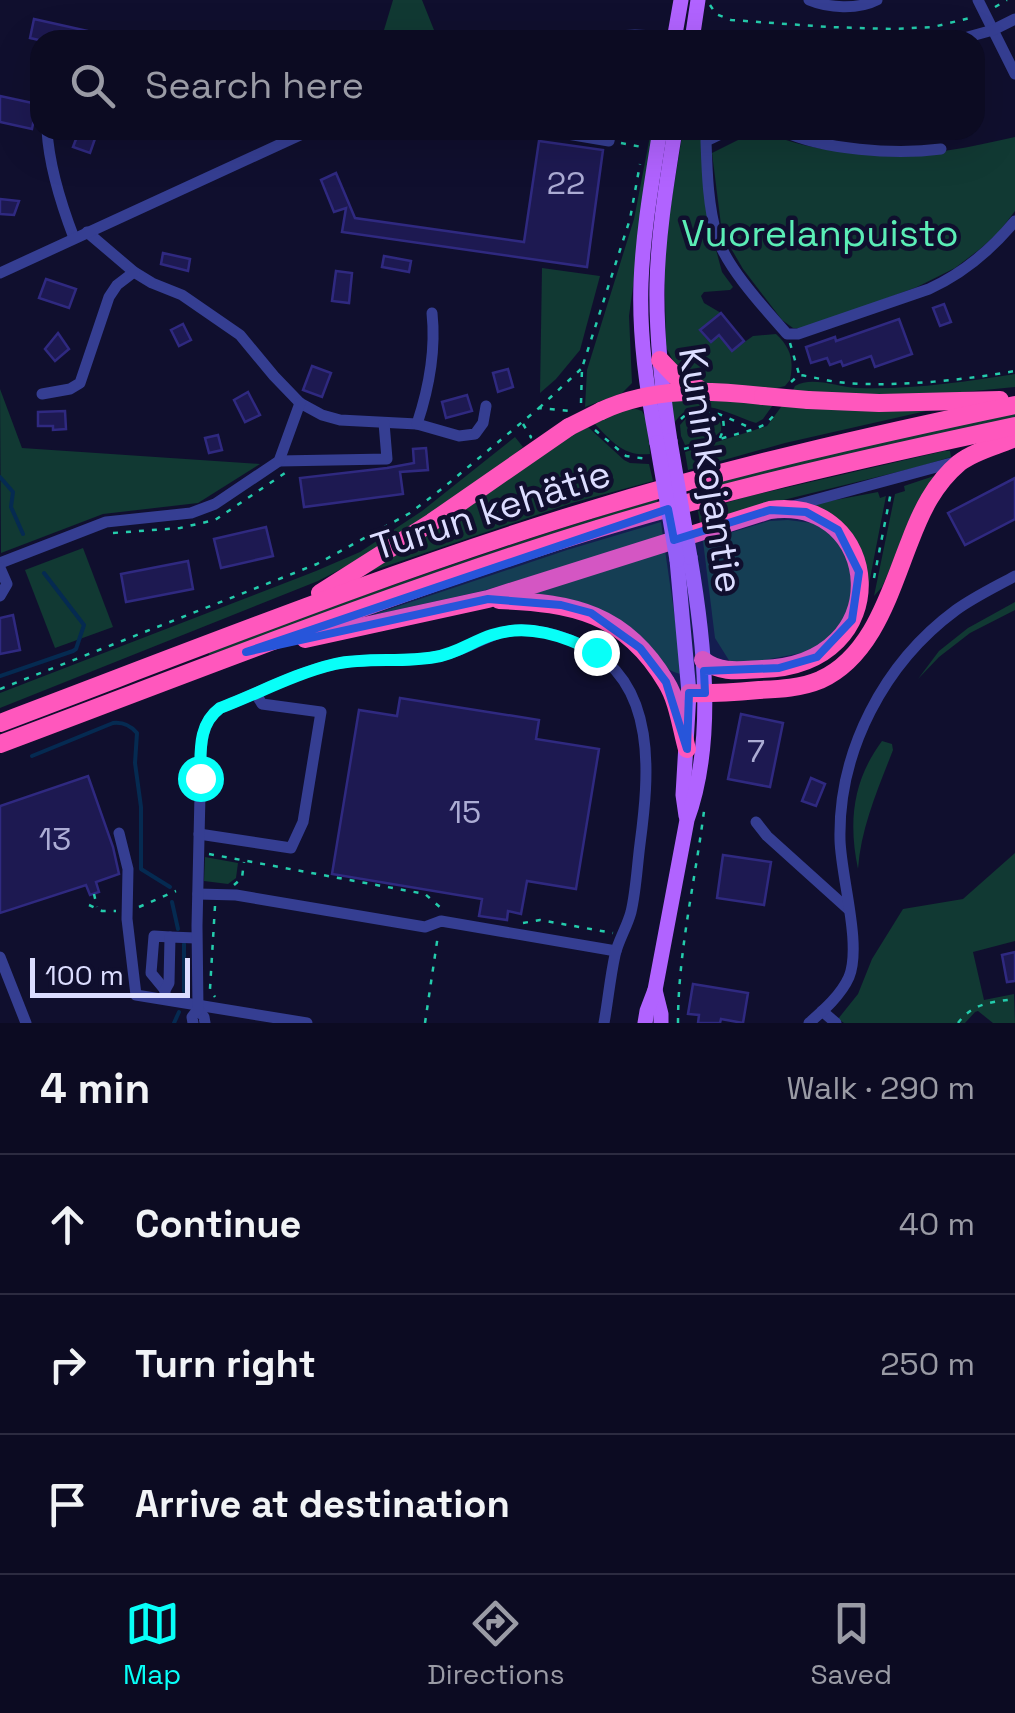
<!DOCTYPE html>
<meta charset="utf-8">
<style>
body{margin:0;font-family:"Space Grotesk",sans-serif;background:#15142a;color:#f1f3f6}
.scale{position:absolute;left:30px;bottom:25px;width:160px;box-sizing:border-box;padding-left:10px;border:5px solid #dcddff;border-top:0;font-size:28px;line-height:35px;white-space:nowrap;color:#dcddff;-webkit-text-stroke:8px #100f2e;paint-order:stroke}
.stop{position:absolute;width:30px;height:30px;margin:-22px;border:8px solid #08fff8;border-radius:50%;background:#fff}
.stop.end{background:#08fff8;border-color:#fff;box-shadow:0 2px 10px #0008}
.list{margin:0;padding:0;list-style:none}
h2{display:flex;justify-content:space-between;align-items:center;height:130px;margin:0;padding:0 40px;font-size:42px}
h2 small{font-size:32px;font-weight:400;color:#9a9ba5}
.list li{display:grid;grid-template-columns:65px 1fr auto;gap:30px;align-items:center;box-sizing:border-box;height:140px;padding:0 40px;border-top:2px solid #2c2b40}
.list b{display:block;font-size:38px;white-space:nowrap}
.list em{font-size:32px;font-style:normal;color:#9a9ba5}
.icon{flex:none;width:55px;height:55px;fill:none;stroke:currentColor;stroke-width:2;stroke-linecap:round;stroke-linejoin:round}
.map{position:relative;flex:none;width:1015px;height:1023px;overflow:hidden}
.search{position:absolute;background:#0c0b22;box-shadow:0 10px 40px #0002;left:30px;right:30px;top:30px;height:110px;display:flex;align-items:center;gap:25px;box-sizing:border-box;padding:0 35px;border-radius:30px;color:#9a9ba5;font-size:38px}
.sheet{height:550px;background:#0c0b22}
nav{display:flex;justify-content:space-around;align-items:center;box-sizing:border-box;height:140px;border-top:2px solid #2c2b40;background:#0c0b22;font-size:28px;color:#9a9ba5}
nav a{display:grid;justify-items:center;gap:5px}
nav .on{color:#08fff8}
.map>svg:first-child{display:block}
.green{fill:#113933}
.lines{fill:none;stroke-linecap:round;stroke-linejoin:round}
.stream{stroke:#052a51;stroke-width:4}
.building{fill:#1d1951;stroke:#2f2980;stroke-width:2.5}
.path{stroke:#24ccac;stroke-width:2.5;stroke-dasharray:5 8;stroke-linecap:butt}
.minor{stroke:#353e92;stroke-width:11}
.major{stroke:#b163ff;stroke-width:15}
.highway{stroke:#ff57bd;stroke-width:18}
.major-bridge{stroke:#b163ff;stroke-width:15}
.highway-bridge{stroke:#ff57bd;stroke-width:18}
.route{stroke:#08fff8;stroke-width:12}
.marked{fill:#2755da;fill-opacity:0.2;stroke:#2755da;stroke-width:8;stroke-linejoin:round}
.labels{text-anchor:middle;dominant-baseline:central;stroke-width:9;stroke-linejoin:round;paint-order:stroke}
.number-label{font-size:32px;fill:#acacd4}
.park-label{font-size:38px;fill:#5bedb6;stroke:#100f2e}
.street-label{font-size:38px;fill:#dcddff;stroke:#100f2e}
</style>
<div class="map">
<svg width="1015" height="1023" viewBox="0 0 1015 1023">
<rect width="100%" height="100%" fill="#100f2e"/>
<g class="green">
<path d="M393,0H422L438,40H381Z"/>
<path d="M683,130H702L711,231L722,272L733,287L730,290L704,292L701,296L704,303L721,313L701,330L711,342L719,335L732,351L753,336L776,334C791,348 794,360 790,380L785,386L769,390C747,387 699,388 683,374C675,366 671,357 666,347L664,247Z"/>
<path d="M758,130C770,130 775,137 786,140C798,144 811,147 824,149C896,162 945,153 1015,137V211L999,232L980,249L955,268L917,287L804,329L793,328L782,320L743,269L722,233L712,153Z"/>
<path d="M651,131V154L629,316L632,383L622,393L585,407L587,370L634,219Z"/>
<path d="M542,268L600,276L580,350L556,379L540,393Z"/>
<path d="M1015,374V387L912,397L792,392L795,386C812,376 837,387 857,388C910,390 963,382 1015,374Z"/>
<path d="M0,389L22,448L260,464L198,503L103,514L1,553Z"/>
<path d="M678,399L775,402L763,419L756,423C726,414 694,390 673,425L671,402Z"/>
<path d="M784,403L935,409L785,443L688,470L685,452L767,426Z"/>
<path d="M636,409L642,411L647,420L650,454C624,457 611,441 594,423L622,410Z"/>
<path d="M696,412C709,412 723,415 721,431L712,439L685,445L681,436L680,425L688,416Z"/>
<path d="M1015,413V419C907,439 802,465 696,494L695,487L817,456Z"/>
<path d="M588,427L624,460L630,463L649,464L653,481L572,503L366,573L558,442Z"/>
<path d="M515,437L523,447C461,499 391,544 318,581L0,708V693L316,571L360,552L422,511Z"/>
<path d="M944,451H950L951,457L918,467L747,509L700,524L698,511L746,497Z"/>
<path d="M940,474L911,520L882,587L874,596L895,494L905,491L904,486Z"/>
<path d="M878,492L880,498L886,496L867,594C867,546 846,537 814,506V504Z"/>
<path d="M657,499L658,505L209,655V651C357,597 505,544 657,499Z"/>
<path d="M788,520L812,523L825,530L839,543L846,554L854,585L846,617L817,650L749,663L730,662L715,638L703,541L769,521Z"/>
<path d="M661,522L663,537L482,591L369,616L567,550Z"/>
<path d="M83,548L113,627L55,648L25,570Z"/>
<path d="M665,550L683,674C659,673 639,637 622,623C596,602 561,596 529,593Z"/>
<path d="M1015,602V610L970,633L939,657L918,679L939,651L968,628Z"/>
<path d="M882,741L892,744L893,750C878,789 861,827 858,869C848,821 853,780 882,741Z"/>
<path d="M1015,853V941L973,952L984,1000L1014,994L1015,1023H993L978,1011L975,1012L965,1023H844L838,1019L858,994L872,959L903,909L963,899Z"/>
<path d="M205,857L238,863L236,878L228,884L204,881Z"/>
</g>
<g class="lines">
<g class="stream">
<path d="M0,477L13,492L11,507L23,534"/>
<path d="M0,676L73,651L76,649L84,625L44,573"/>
<path d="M32,756L113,723C122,722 131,726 137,733L135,763L141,807V869L170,887"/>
<path d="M172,902L178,929"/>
<path d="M184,991V944"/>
<path d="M174,1023L179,1012"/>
</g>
</g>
<g class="building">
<path d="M34,19L110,36V40H39L30,38Z"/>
<path d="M0,96L37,104L32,129L0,122Z"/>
<path d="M87,130L97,133L90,153L73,147L78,134L85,137Z"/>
<path d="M539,141L603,150L587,267L342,232L346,208L334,212L321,180L336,173L355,218L524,242Z"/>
<path d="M0,199L19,201L14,215L0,214Z"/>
<path d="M163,253L190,259L188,271L161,264Z"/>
<path d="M384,256L411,261L409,272L382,267Z"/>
<path d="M336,271L352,273L349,303L332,301Z"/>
<path d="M46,279L76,289L69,308L39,298Z"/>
<path d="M944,304L951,322L940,326L933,308Z"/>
<path d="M721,313L744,341L732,351L719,335L711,342L700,330Z"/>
<path d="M899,319L912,354L875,367L871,356L843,366L841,361L830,365L827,358L811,363L806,347L835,337L836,341Z"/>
<path d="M183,324L191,340L179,346L171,330Z"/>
<path d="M58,333L69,349L55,361L45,349Z"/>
<path d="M312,366L331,373L322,397L303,390Z"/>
<path d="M508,369L513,387L498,392L493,373Z"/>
<path d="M248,392L260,415L245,422L234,400Z"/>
<path d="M467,395L472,411L446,418L442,402Z"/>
<path d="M65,411L66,429L53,430V426H38V412Z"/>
<path d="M218,435L222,450L209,453L205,438Z"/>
<path d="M426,448L428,470L400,472L403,494L304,507L300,478L387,468L414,463L413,449Z"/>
<path d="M1015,478V519L965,545L948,513Z"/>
<path d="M266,527L273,556L221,568L214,539Z"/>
<path d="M188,561L193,589L126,602L121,574Z"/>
<path d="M13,615L20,650L0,654V618Z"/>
<path d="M400,698L539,720L536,739L599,749L576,889L527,881L521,914L508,911L507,920L479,916L482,899L332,874L359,710L397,716Z"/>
<path d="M741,714L783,723L770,787L728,779Z"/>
<path d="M88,776L113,847L119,874L96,882L99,892L90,895L86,885L0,913V806Z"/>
<path d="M811,778L825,784L816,806L802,801Z"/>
<path d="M723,855L771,862L764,905L717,898Z"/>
<path d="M1015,952V981L1007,982L1002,955Z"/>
<path d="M693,984L748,993L743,1023L721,1019L720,1023H698L699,1015L688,1014Z"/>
</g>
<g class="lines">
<g class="path">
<path d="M710,5L716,14L731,20L829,27L892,29L933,27L974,17"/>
<path d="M995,7L1007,0"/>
<path d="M621,143L642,147"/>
<path d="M790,343L799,374"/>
<path d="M791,382L799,375C815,377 830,382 847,383C898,387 964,380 1015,371"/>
<path d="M581,403L582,368L630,219L640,164"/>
<path d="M539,408L581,369"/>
<path d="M681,419C701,399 729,420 751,428"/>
<path d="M523,424L531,437L530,438"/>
<path d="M595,430L626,456L647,459"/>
<path d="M720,438L724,428L723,418"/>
<path d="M684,449L755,429L766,424L777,412"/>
<path d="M113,533L180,528L215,520L285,473"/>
<path d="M874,578L891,492"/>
<path d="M0,689L317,564L410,513L443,488L539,408L570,411"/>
<path d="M209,854L425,894L442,909"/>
<path d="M234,885L242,878L244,862"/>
<path d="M94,894L97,907"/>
<path d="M89,905L102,911H116"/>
<path d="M215,906L210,989L215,997"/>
<path d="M139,907L176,891"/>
<path d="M523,923L540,920L613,933"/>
<path d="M425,1023L438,935"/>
<path d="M678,1023C678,952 695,882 704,811"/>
<path d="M958,1023C973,1003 991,1002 1015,999"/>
</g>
<g class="minor">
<path d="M809,0C828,8 858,10 877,0"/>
<path d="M978,0L1015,74"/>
<path d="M546,40L635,35L739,40"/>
<path d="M957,40L993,30L1015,19"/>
<path d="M47,130C49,166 61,204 74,238"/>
<path d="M544,130L609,141L611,130"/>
<path d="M729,130L706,141C707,171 708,207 717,236C725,266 766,310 787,334H798L929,289C964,273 991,250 1015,221"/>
<path d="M781,130C822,150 895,155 941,149"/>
<path d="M87,232L134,272L152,283L182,295L240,335L274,376L300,403L322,415L340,420L417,424L459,436L475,434L483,423L486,406"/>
<path d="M0,273L311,130"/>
<path d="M42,394L70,389L80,383L109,297L117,285L134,272"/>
<path d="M417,424C429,388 436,351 432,313"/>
<path d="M279,461L387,459L384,423"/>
<path d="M785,508L955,462"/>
<path d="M0,563L106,522L191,513L215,504L279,461L300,403"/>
<path d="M0,568L7,584L0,596"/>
<path d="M756,822L767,836L848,909"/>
<path d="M119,833L128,869L127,919L136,995L307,1023"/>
<path d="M199,834L291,848L303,822L321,712L262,704L256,694"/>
<path d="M198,894L236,895L425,927L441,921L616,951"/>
<path d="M0,957L26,1023"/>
<path d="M165,990L151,973L154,936L170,937"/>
<path d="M165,999V990L169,983L170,937L196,938"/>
<path d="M198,1009L204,1017L205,1023"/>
<path d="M822,1011L836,1023"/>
<path d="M193,1023L192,1017L198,1009L197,926L201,751C203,733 204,720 220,708C257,694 303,669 341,663C374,657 407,663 440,656C467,651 490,631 519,630C540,629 566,637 585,647C658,684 649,776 640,844C637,867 636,891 631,912C627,927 618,941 615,955C610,978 608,1001 604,1023"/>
<path d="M809,1023C824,1010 841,995 849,977C862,945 841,877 840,840C838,751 884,663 956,610C974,597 995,587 1015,576"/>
</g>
<g class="major">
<path d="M674,40L681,0"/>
<path d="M692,40L698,0"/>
<path d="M670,441C662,389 656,337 657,285C658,233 667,181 675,130"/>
<path d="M657,443C647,390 639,337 641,283C643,231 652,181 660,130"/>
<path d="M677,560L689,693L683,795L686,816"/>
<path d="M655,990L661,1014V1023"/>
<path d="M645,1023L647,1011L655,990L687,820C716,741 704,639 690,557"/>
</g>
<g class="highway">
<path d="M660,360L681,382L698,388"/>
<path d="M808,400L879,403L1000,400"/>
<path d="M601,411C652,387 708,390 763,396"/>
<path d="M320,593L432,522L569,427"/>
<path d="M499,600C573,603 625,613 666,682C678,701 681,728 687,749"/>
<path d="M305,639L488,599L770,510C882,495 900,665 762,669C741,670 721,674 703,660"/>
<path d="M689,693C713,694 736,692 759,690C779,689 801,688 820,680C873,656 890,591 910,541C921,512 934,484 959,463C974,451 997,446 1015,438"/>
<path d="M0,723C196,649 390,571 590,510C730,467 872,435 1015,405"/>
<path d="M0,744C198,670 395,591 597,529C735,487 875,456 1015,426"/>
</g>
<g class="major-bridge">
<path d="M670,441L690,557"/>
<path d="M657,443L677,560"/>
</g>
<g class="highway-bridge">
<path d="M763,396L808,400"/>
<path d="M569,427L601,411"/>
</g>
</g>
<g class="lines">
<path class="route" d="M200,778C201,753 197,725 220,708C257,694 296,673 335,664C368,657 402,663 435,657C456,654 473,641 492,635C528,623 564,636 596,652"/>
</g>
<path class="marked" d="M668,509L674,540L770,510L806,512L838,530L859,572L852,620L817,657L779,668L704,671L705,693H689L687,749L666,682L640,648L591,613L561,605L488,599L246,652Z"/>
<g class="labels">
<g class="number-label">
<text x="566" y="183">22</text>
<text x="756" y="751">7</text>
<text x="465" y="812">15</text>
<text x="55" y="839">13</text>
</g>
<g class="park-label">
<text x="820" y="233">Vuorelanpuisto</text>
</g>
<g class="street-label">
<text transform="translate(711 470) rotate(81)">Kuninkojantie</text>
<text transform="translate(491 510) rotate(-18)">Turun kehätie</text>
</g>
</g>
</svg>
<div class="scale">100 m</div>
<div class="stop" style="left:200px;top:778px"></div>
<div class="stop end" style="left:596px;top:652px"></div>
<div class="search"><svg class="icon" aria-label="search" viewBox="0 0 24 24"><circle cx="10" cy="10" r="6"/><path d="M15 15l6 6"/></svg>Search here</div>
</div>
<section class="sheet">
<h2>4 min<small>Walk · 290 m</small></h2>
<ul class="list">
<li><svg class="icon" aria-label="ahead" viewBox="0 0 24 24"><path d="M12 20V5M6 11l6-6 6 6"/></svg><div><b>Continue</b></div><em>40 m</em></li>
<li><svg class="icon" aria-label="right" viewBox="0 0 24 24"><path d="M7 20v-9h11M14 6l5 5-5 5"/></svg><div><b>Turn right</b></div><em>250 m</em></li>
<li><svg class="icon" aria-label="arrive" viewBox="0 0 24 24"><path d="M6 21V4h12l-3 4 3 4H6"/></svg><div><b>Arrive at destination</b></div></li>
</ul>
</section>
<nav>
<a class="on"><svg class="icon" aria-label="map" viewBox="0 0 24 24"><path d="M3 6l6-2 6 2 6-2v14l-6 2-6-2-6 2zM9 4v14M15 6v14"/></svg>Map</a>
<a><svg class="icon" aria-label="directions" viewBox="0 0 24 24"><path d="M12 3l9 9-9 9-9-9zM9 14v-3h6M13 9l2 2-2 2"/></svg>Directions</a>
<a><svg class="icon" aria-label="saved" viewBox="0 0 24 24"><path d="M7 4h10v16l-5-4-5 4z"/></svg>Saved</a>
</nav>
